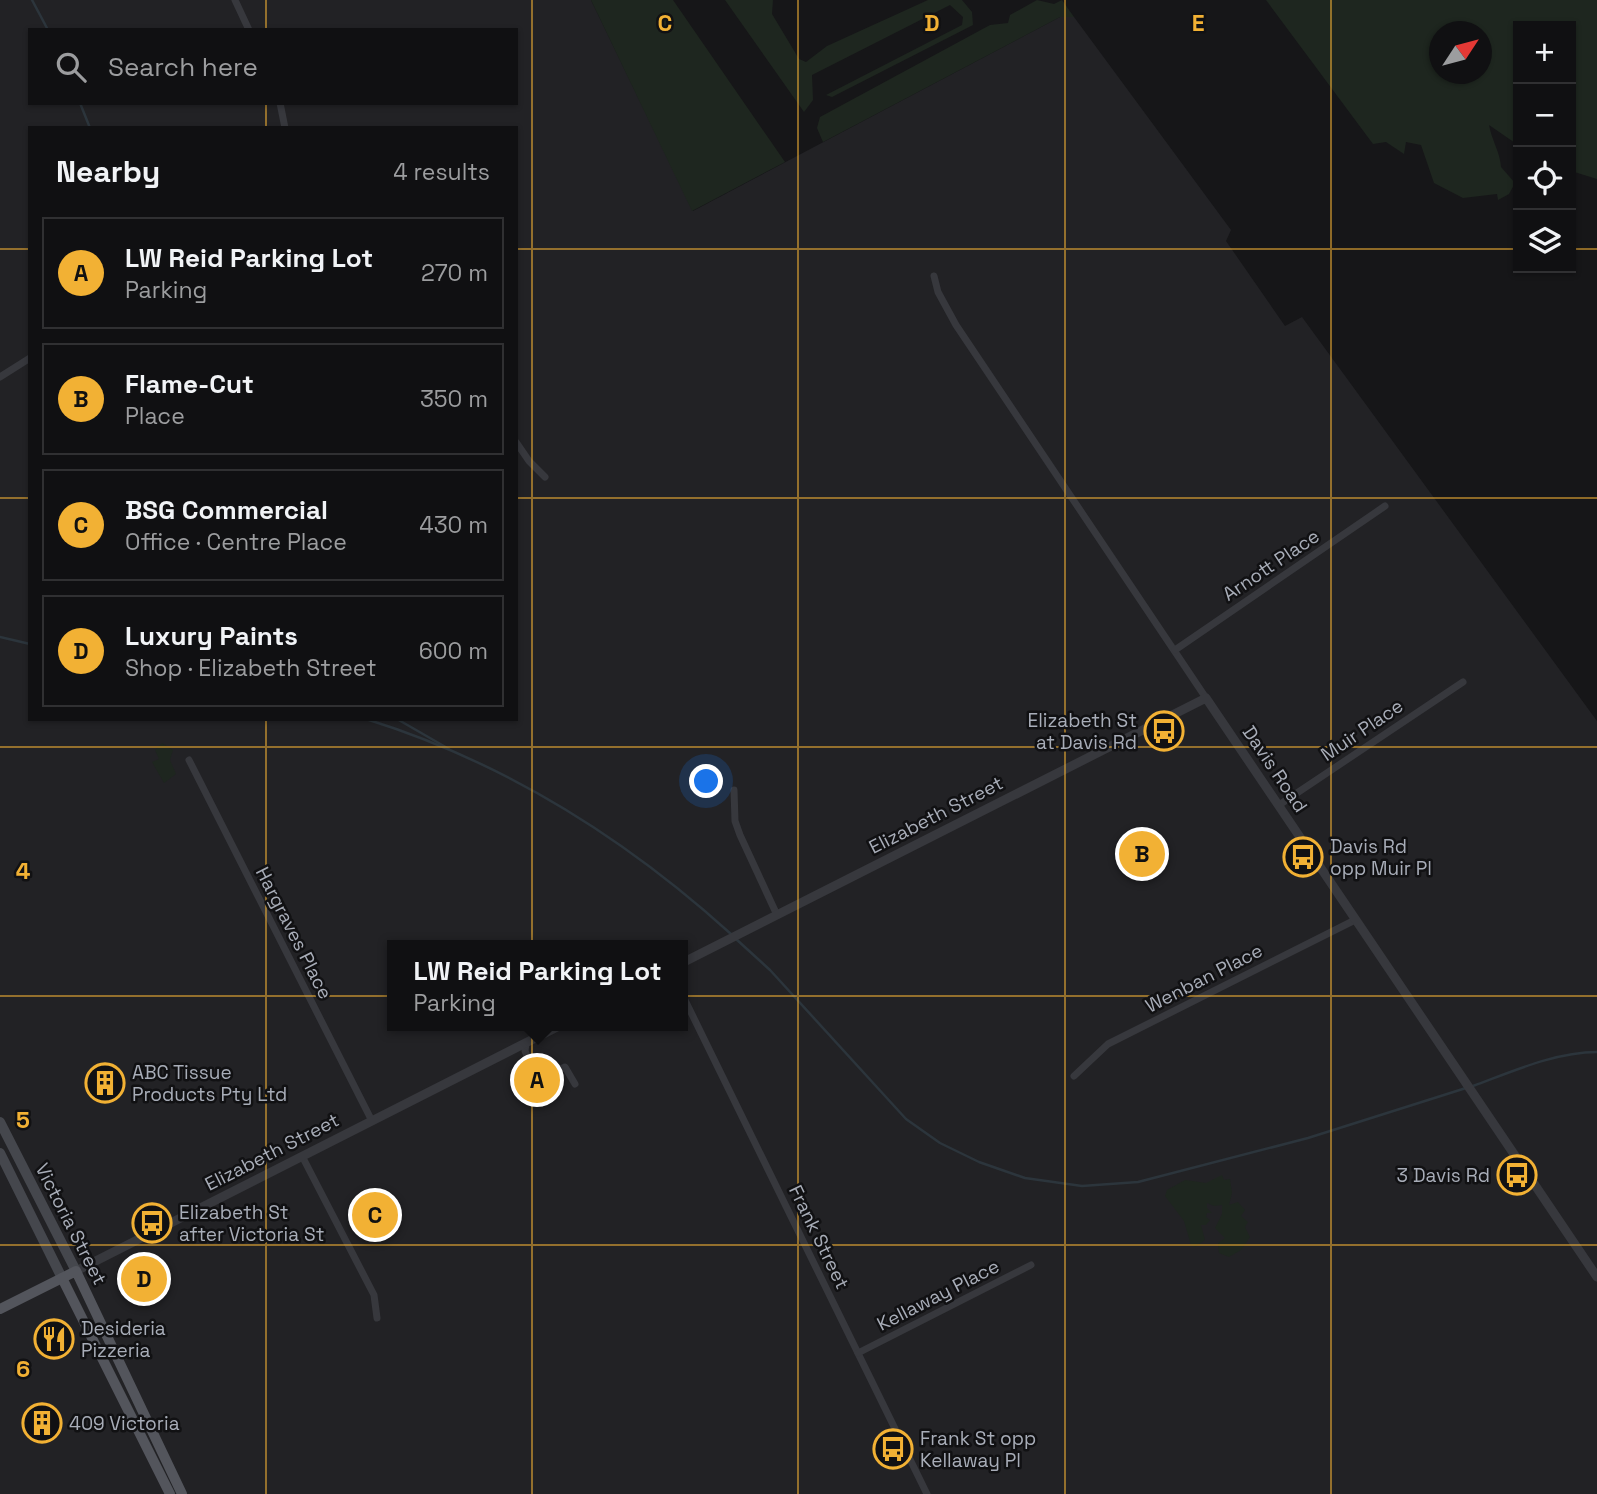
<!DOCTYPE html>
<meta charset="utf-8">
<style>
body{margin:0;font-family:"Space Grotesk",sans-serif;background:#19191b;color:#f1f3f6}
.controls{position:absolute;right:21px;top:21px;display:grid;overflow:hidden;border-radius:0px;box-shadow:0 2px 5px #0004}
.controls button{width:63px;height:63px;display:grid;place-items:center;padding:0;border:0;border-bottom:2px solid #303032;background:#101012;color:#f1f3f6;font:35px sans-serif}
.compass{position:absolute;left:1429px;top:21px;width:63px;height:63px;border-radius:50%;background:#101012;box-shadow:0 2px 5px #0004;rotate:54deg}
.you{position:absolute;left:707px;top:782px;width:24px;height:24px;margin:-18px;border:5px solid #fff;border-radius:50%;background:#1a73e8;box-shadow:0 0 0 10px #1a73e833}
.badge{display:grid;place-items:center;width:46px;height:46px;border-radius:50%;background:#f2b134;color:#111;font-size:23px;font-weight:700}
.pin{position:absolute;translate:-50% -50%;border:4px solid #fff;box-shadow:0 2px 7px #0006}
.popup{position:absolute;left:387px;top:940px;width:301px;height:91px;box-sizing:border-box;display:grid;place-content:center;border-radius:0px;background:#101012;filter:drop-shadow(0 2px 5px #0005);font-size:23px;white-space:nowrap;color:#9c9d9f}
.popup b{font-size:26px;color:#f1f3f6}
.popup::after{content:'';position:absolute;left:50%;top:100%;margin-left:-14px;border:14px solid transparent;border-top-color:#101012}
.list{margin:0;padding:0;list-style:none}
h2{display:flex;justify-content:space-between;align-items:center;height:91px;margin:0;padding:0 28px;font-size:30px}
h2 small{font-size:23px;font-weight:400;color:#9c9d9f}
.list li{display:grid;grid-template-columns:46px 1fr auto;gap:21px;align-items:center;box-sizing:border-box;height:112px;margin:0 14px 14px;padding:0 14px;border:2px solid #303032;border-radius:0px}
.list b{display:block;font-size:26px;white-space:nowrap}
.list p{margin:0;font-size:23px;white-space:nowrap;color:#9c9d9f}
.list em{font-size:23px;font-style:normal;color:#9c9d9f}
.icon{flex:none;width:38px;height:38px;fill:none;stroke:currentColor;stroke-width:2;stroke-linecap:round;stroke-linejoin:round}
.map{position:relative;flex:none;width:1597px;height:1494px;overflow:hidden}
.search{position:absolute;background:#101012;box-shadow:0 2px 5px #0004;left:28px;top:28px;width:490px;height:77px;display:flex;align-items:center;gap:18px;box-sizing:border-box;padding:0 24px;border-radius:0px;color:#9c9d9f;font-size:26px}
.panel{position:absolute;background:#101012;box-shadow:0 2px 5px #0004;left:28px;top:126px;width:490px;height:595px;border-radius:0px}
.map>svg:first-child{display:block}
.built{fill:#222225;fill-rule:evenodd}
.green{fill:#1e261f;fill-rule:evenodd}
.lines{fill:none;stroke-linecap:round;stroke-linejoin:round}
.stream{stroke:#2c353c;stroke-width:2.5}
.minor{stroke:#37383d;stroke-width:7}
.tertiary{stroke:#37383d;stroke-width:9}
.secondary{stroke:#45474d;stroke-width:10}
.primary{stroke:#53555c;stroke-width:10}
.grid{fill:none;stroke:#f2b134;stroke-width:2;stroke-opacity:0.55}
.labels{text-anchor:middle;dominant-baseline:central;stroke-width:5;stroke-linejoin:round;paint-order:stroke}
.street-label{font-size:19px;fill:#a8adb8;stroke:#111113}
.poi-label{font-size:19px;fill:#a8adb8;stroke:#111113;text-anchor:start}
.grid-label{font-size:23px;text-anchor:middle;font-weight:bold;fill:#f2b134;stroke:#111113;stroke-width:5;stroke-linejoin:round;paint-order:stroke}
</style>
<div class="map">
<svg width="1597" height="1494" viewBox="0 0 1597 1494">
<rect width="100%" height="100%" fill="#161618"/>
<path class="built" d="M0,0H591L693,211L1060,17H1074L1231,230L1226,241L1285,326L1302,317L1597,721V1494H0ZM30,30H516V103H30ZM30,128H516V719H30ZM392,945H682V1026H392Z"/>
<g class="green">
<path d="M591,0H673L785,162L692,211Z"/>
<path d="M725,0H773L772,14L799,59L806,62L827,46L928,0H962L972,12L973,25L832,97L826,95L962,25L963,17L950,5L812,75L813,100L804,112Z"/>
<path d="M1037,0L1054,4L1062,0L1074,17H1060L823,142L817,128L820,117L990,25L1008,23L1010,15Z"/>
<path d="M1266,0H1597V179L1571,171V26H1518V145L1489,125C1492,141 1500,152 1501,167L1515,183L1509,194L1498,200L1497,194L1463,198L1434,183L1421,145L1406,142L1404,154L1386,142L1373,144ZM1440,32H1482V74H1440Z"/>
<path d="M162,743L173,750L170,760L176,774L164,783L152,762L159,759L155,750Z"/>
<path d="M1222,1175L1224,1180L1230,1179L1232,1193L1229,1205L1238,1202L1245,1210L1241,1216L1248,1222L1245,1227L1250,1237L1241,1250L1229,1257L1219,1253L1218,1243L1225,1238L1215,1228L1222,1214V1205L1214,1206L1207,1203V1208L1212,1213H1207L1206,1217L1210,1220L1206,1225H1201L1205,1240L1195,1247L1191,1245L1184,1221L1165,1196L1167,1190L1185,1180L1206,1183Z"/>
</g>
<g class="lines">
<g class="stream">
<path d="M32,0L48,30"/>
<path d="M80,103L90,128"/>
<path d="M0,637L30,644"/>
<path d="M366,719C504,762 624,837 731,934"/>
<path d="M397,719L449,749"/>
<path d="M736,939L770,970L906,1119L940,1143L979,1162L1025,1178L1082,1186L1138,1182L1308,1138L1466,1088"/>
<path d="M1473,1086C1511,1072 1555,1052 1597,1052"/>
</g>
<g class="minor">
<path d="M235,0L249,30"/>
<path d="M280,103L285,128"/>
<path d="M934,276L938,292L956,325L1206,698"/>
<path d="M0,377L30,358"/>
<path d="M516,442L529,461L545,477"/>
<path d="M1175,650L1385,506"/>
<path d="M189,760L372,1121"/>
<path d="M734,790L735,821L740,835L777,915"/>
<path d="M1279,805L1463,682"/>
<path d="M682,994L927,1494"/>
<path d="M526,1043L525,1051L538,1080L565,1067L575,1084"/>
<path d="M1074,1076L1108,1044L1355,920"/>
<path d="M302,1156L374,1295L377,1318"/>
<path d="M858,1353L1031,1265"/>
</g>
<g class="tertiary">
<path d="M682,963L1206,698L1597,1277"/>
<path d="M76,1271L559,1026"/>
</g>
<g class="secondary">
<path d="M0,1122L76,1271"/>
<path d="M0,1153L62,1278"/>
</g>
<g class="primary">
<path d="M62,1278L170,1494"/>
<path d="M0,1309L76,1271L182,1494"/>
</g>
</g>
<path class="grid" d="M266,0V30M532,0V1494M798,0V1494M1065,0V1494M1331,0V1494M266,103V128M0,249H30M516,249H1518M1571,249H1597M0,498H30M516,498H1597M266,719V1494M0,747H1597M0,996H1597M0,1245H1597"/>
<defs>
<g id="bus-ring" transform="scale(2.0125)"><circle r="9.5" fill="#111113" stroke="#f2b134" stroke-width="1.5"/><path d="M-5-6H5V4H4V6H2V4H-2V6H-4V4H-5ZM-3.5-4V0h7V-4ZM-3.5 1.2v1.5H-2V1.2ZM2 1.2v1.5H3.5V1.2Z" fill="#f2b134"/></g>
<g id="building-ring" transform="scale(2.0125)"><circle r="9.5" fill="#111113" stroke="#f2b134" stroke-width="1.5"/><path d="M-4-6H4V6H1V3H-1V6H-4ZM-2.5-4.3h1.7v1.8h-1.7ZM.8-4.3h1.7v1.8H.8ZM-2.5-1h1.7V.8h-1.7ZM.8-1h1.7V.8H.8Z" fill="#f2b134"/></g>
<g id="restaurant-ring" transform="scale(2.0125)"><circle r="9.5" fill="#111113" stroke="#f2b134" stroke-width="1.5"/><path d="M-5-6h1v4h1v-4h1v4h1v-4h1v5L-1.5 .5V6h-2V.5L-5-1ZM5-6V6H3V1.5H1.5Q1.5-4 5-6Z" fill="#f2b134"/></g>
</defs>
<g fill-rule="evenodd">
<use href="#bus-ring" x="1164" y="731"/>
<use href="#bus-ring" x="1303" y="857"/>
<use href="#building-ring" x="105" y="1083"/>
<use href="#bus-ring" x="1517" y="1175"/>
<use href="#bus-ring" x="152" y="1223"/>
<use href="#restaurant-ring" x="54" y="1339"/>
<use href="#building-ring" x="42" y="1423"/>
<use href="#bus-ring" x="893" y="1449"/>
</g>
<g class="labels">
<g class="street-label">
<text transform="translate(1271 565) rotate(-34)">Arnott Place</text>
<text transform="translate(1362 730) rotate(-34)">Muir Place</text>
<text transform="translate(1275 769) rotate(56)">Davis Road</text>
<text transform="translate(936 815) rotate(-27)">Elizabeth Street</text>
<text transform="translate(294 933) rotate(63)">Hargraves Place</text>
<text transform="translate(1204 978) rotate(-27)">Wenban Place</text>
<text transform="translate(272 1152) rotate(-27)">Elizabeth Street</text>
<text transform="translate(71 1224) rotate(63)">Victoria Street</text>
<text transform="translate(819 1237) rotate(64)">Frank Street</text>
<text transform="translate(938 1295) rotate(-27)">Kellaway Place</text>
</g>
<g class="poi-label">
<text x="1137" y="720" text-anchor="end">Elizabeth St<tspan x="1137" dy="22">at Davis Rd</tspan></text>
<text x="1330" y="846">Davis Rd<tspan x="1330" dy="22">opp Muir Pl</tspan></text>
<text x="132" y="1072">ABC Tissue<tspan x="132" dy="22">Products Pty Ltd</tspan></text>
<text x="1490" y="1175" text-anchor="end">3 Davis Rd</text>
<text x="179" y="1212">Elizabeth St<tspan x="179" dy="22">after Victoria St</tspan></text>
<text x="81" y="1328">Desideria<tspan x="81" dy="22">Pizzeria</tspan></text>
<text x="69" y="1423">409 Victoria</text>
<text x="920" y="1438">Frank St opp<tspan x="920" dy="22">Kellaway Pl</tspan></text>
</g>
</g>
<g class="grid-label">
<text x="665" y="31">C</text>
<text x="932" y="31">D</text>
<text x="1198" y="31">E</text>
<text x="23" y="879">4</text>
<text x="23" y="1128">5</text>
<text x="23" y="1377">6</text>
</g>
</svg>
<div class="controls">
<button>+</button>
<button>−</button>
<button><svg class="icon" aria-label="locate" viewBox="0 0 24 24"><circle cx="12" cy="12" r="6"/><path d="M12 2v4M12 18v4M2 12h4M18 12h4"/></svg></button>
<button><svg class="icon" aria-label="layers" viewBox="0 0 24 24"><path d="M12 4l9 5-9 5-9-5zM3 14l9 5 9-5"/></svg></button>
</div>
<svg class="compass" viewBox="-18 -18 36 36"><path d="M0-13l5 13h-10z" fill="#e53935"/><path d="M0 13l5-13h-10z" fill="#9c9d9f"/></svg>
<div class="you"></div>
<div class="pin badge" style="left:537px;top:1080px">A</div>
<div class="popup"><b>LW Reid Parking Lot</b>Parking</div>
<div class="pin badge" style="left:1142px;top:854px">B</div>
<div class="pin badge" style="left:375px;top:1215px">C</div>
<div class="pin badge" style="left:144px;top:1279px">D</div>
<div class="search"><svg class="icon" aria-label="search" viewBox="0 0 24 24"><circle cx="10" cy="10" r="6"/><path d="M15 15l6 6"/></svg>Search here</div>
<section class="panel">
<h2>Nearby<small>4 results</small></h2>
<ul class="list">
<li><span class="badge">A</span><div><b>LW Reid Parking Lot</b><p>Parking</p></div><em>270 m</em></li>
<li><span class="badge">B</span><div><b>Flame-Cut</b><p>Place</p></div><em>350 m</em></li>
<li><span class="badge">C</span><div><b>BSG Commercial</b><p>Office · Centre Place</p></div><em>430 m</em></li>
<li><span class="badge">D</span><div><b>Luxury Paints</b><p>Shop · Elizabeth Street</p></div><em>600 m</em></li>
</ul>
</section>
</div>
